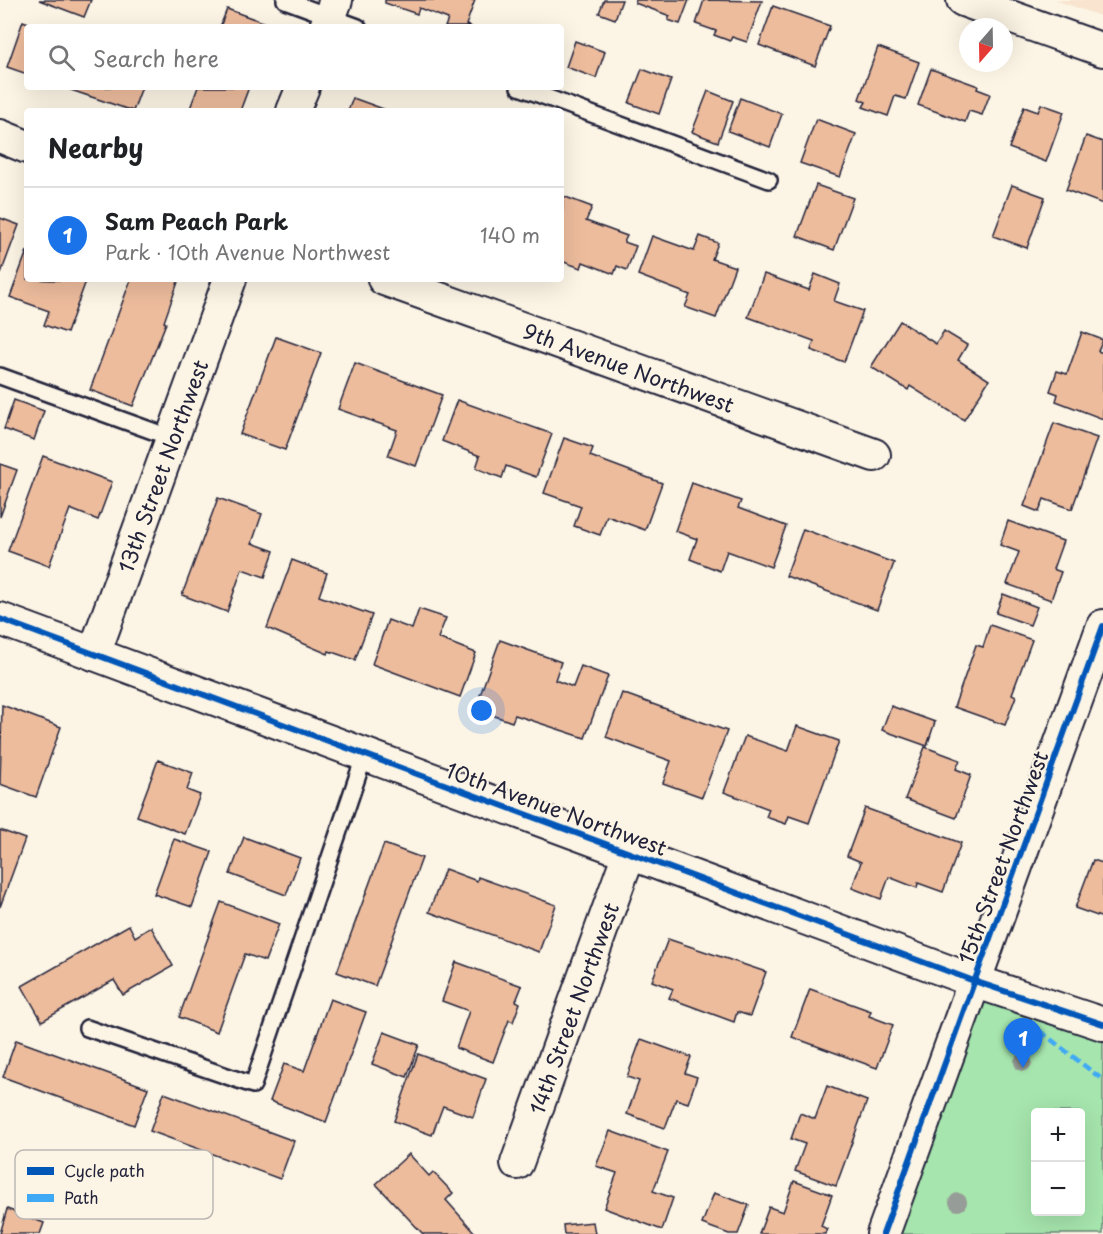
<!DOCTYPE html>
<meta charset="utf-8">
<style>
body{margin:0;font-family:"Playpen Sans",sans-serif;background:#f6f6f6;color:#202124}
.controls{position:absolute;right:18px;bottom:18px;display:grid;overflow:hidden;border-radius:6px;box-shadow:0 6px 24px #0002}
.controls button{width:54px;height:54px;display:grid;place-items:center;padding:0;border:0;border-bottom:2px solid #e0e0e0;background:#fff;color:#202124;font:30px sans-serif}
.compass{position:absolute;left:959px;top:18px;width:54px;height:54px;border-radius:50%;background:#fff;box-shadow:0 6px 24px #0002;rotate:200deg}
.you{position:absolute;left:482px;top:711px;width:21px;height:21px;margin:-15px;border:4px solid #fff;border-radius:50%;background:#1a73e8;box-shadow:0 0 0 9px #1a73e833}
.badge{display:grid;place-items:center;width:39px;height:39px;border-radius:50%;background:#1a73e8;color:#fff;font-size:20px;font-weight:700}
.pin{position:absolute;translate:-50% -50px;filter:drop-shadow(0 2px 3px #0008)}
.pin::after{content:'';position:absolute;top:32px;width:21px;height:18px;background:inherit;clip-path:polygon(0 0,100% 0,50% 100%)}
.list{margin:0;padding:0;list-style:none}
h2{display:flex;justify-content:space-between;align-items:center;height:78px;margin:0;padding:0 24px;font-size:26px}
h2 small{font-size:20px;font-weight:400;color:#757577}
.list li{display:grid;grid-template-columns:39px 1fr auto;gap:18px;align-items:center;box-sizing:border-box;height:96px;padding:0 24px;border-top:2px solid #e0e0e0}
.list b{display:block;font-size:22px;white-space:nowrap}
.list p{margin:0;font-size:20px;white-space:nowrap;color:#757577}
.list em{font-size:20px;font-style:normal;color:#757577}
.icon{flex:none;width:33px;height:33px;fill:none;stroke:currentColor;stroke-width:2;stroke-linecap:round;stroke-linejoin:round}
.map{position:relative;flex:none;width:1103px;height:1234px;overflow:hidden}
.search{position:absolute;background:#fff;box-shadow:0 6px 24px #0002;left:24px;top:24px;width:540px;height:66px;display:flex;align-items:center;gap:15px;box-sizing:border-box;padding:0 21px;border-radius:6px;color:#757577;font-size:22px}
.panel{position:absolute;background:#fff;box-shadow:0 6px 24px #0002;left:24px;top:108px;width:540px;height:174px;border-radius:6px}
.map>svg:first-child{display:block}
.built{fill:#f8e4cf}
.green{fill:#a6e5ad;stroke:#648474;stroke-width:1.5;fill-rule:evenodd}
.building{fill:#edbc9d;stroke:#22223b;stroke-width:1.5}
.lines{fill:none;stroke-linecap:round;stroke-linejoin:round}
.service-casing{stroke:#22223b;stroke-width:20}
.minor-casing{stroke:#22223b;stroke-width:36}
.service{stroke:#fcf5e5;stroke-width:15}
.minor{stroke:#fcf5e5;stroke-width:32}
.quiet{stroke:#3fa9f5;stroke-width:4.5;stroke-dasharray:9 4.5;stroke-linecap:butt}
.cycleway-casing{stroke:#fcf5e5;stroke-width:10}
.cycleway{stroke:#0057b8;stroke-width:6}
.tree{fill:#969c97}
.labels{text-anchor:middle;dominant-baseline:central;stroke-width:4.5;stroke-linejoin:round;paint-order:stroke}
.street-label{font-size:21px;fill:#22223b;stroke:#fcf5e5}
.key{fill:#fcf5e5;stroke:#bbb6b2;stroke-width:1.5}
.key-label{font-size:16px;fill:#22223b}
</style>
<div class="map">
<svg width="1103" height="1234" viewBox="0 0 1103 1234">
<rect width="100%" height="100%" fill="#fcf5e5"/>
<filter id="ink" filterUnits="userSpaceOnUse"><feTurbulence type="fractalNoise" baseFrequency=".0167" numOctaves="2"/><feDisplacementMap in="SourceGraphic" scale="12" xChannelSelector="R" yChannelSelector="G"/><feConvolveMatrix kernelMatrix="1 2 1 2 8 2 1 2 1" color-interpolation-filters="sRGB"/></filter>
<g filter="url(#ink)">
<path class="built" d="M1055,0H1103V17Z"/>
<path class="green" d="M974,981L1103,1024V1234H883ZM1036,1112H1080V1212H1036Z"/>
<g class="building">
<path d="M39,0H91L84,17Z"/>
<path d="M385,0H475L466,25L472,27H445L448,19L419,8L417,14L385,3Z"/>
<path d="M604,0H622L615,19L599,13Z"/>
<path d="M636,0H689L680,24L668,20L670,16L635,3Z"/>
<path d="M704,0L762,1L747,42L732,37L730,41L714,35L716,31L696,24Z"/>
<path d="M773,6L830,26L815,66L759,45Z"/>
<path d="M227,9L271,25V27H220Z"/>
<path d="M23,21L39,27H27V74L7,67Z"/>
<path d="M575,41L605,52L596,78L566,67Z"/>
<path d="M878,47L919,62L906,99L895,96L888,116L863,107L866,102L859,99Z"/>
<path d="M642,69L671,80L659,114L629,103Z"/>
<path d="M931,69L978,86L977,89L990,94L982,115L969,111L965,122L918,105Z"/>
<path d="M62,87H142L133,111Z"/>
<path d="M198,87H249L240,111H189Z"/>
<path d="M708,91L733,101L718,142L692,132Z"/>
<path d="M353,98L389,111H348Z"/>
<path d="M740,98L782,114L770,147L728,131Z"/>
<path d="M1041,104L1064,112L1046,162L1009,148L1024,107L1038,112Z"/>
<path d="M816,119L856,134L840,177L800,163Z"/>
<path d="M1086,136L1103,142V204L1066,190Z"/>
<path d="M816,185L853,198L834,250L797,236Z"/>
<path d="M1012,185L1045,197L1027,248L993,236Z"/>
<path d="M563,196L592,207L586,221L627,236L624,242L636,246L627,270L617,266L614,274L583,262L581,268L561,261Z"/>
<path d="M0,218L19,225L0,276Z"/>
<path d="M652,236L694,251L700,236L718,243L712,259L735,267L716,318L685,307L690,295L638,275Z"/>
<path d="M27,251V279L86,281L67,333L44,325L49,311L10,297Z"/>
<path d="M764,274L809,290L815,274L840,284L834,301L863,311L844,362L811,350L814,341L748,317Z"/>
<path d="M131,279H179L164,322L166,323L133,406L90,390Z"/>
<path d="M900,321L936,344L944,331L967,345L958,360L989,380L964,420L910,386L908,390L871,367Z"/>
<path d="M1082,332L1103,340L1098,351L1103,353V419L1056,401L1058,394L1050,391L1057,371L1067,374Z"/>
<path d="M276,337L321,353L285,450L240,434Z"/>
<path d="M355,363L442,395L416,466L388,456L397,430L338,409Z"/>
<path d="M14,400L44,411L34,440L4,429Z"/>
<path d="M457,400L552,434L536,477L506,466L502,478L476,468L480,456L442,441Z"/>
<path d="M1054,423L1097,438L1072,509L1044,499L1039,512L1024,506Z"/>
<path d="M564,438L593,448L590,456L662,483L645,530L607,516L600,535L574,526L581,506L544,493Z"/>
<path d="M43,456L112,482L98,520L70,509L49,566L8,551Z"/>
<path d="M0,464L17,470L0,517Z"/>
<path d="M692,483L741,501L738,508L786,526L771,567L727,551L720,571L690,559L697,539L675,531Z"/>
<path d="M218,498L262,514L252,543L274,551L265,577L242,569L227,612L182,595Z"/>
<path d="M1008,521L1063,541L1053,569L1061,572L1051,600L1007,584L1019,552L1000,545Z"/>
<path d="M803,529L894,563L877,610L786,576Z"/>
<path d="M292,560L327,573L319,596L372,615L355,660L329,651L328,654L267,628Z"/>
<path d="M1003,594L1037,607L1030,625L996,613Z"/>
<path d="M419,609L446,618L438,638L476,653L460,697L372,664L388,620L412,629Z"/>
<path d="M990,625L1032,640L1012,694L1016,696L1005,725L954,707L976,645L983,647Z"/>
<path d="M500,640L561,662L555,680L573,687L581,666L608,676L585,738L515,715L512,722L475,709Z"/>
<path d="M622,693L727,731L702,797L663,783L671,761L606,737Z"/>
<path d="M2,705L61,727L36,797L0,784Z"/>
<path d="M891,706L935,722L927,746L882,730Z"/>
<path d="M797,726L839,741L809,823L789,816L786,824L766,817L769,809L724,792L745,736L788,751Z"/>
<path d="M925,747L960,760L956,769L971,775L956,818L905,799Z"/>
<path d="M158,760L193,773L187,790L200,795L185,834L137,816Z"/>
<path d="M865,808L961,843L943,892L918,883L917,888L889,877L881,899L852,888L861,862L847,856Z"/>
<path d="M0,830L25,839L0,907Z"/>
<path d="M244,837L300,858L286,895L230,874Z"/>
<path d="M174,839L212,852L192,907L154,894Z"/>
<path d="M384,844L422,858L375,986L337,972Z"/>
<path d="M1093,860L1103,863V918L1075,908Z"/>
<path d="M445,869L477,881L478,877L556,905L539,952L429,912Z"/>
<path d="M221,902L279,924L265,961L245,954L217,1032L179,1017Z"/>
<path d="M129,925L135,937L151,927L173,966L123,995L114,980L42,1021L22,986Z"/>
<path d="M668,939L766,972L750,1016L737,1012L734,1022L669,998L673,989L652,981Z"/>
<path d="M456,962L522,986L516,1001L520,1003L513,1022L509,1020L493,1062L456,1048L469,1011L442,1001Z"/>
<path d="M810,989L871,1011L869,1016L893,1025L877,1068L792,1037Z"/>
<path d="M330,999L366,1012L326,1122L270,1101L284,1064L304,1071Z"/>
<path d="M384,1032L419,1045L407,1077L372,1064Z"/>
<path d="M641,1039L691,1057L685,1073L697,1077L688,1103L676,1099L665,1128L627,1114L639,1081L627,1077Z"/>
<path d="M16,1040L148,1088L134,1125L3,1077Z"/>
<path d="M418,1054L486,1079L473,1117L443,1106L432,1135L394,1121Z"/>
<path d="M827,1086L867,1101L836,1186L795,1171L805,1144L791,1139L800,1113L815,1119Z"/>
<path d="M164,1093L294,1141L280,1179L150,1131Z"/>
<path d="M610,1131L668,1152L653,1191L673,1198L662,1230L604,1208L617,1173L596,1166Z"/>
<path d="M409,1154L429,1176L433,1172L453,1193L446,1200L476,1234H423L376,1184Z"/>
<path d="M794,1181L832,1195L821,1226L827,1229L825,1234H759L769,1207L783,1212Z"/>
<path d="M714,1193L749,1205L738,1234H729L702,1224Z"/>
<path d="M7,1209L44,1223L40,1234H0Z"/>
<path d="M593,1222L595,1234H564L563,1225Z"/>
</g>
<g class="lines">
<g class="service-casing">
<g id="service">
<path d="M285,0L358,27"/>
<path d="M519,87L769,180"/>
<path d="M0,376L172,438"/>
<path d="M87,1028L253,1085L365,754"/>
</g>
</g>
<g class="minor-casing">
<g id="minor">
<path d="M963,0L1103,50"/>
<path d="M326,27L336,0"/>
<path d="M293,111L303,87"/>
<path d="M0,136L27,147"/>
<path d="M384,279L874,455"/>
<path d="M0,619L974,981L1103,1024"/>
<path d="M94,654L230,279"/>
<path d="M517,1163L629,853"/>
<path d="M883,1234L1103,626"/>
</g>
</g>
<use href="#service" class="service"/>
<use href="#minor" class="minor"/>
<path class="quiet" d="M1040,1031L1103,1080"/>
<g class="cycleway-casing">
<g id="cycleway">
<path d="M0,619L974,981L1103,1024"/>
<path d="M883,1234L1103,626"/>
</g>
</g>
<use href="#cycleway" class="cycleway"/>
</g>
<g class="tree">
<circle cx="1023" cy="1062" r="9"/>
<circle cx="958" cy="1202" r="9"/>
</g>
</g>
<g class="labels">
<g class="street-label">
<text transform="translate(629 367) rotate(20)">9th Avenue Northwest</text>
<text transform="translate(162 466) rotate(-70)">13th Street Northwest</text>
<text transform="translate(557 808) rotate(20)">10th Avenue Northwest</text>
<text transform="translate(1002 857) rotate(-70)">15th Street Northwest</text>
<text transform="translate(573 1008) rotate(-70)">14th Street Northwest</text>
</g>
</g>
<rect x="15" y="1150" width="198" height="69" rx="9" class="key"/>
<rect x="27" y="1167" width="27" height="8" fill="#0057b8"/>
<rect x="27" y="1194" width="27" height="8" fill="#3fa9f5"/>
<g class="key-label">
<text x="64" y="1177">Cycle path</text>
<text x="64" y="1204">Path</text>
</g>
</svg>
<div class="controls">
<button>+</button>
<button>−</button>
</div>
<svg class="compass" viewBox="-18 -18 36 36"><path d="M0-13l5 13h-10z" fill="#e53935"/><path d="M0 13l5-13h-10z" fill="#757577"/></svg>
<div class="you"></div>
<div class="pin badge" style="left:1023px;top:1068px">1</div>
<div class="search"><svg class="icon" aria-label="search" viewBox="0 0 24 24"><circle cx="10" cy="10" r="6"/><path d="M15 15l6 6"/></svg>Search here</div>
<section class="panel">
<h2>Nearby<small></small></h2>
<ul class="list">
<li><span class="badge">1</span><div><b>Sam Peach Park</b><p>Park · 10th Avenue Northwest</p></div><em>140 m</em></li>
</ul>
</section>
</div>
